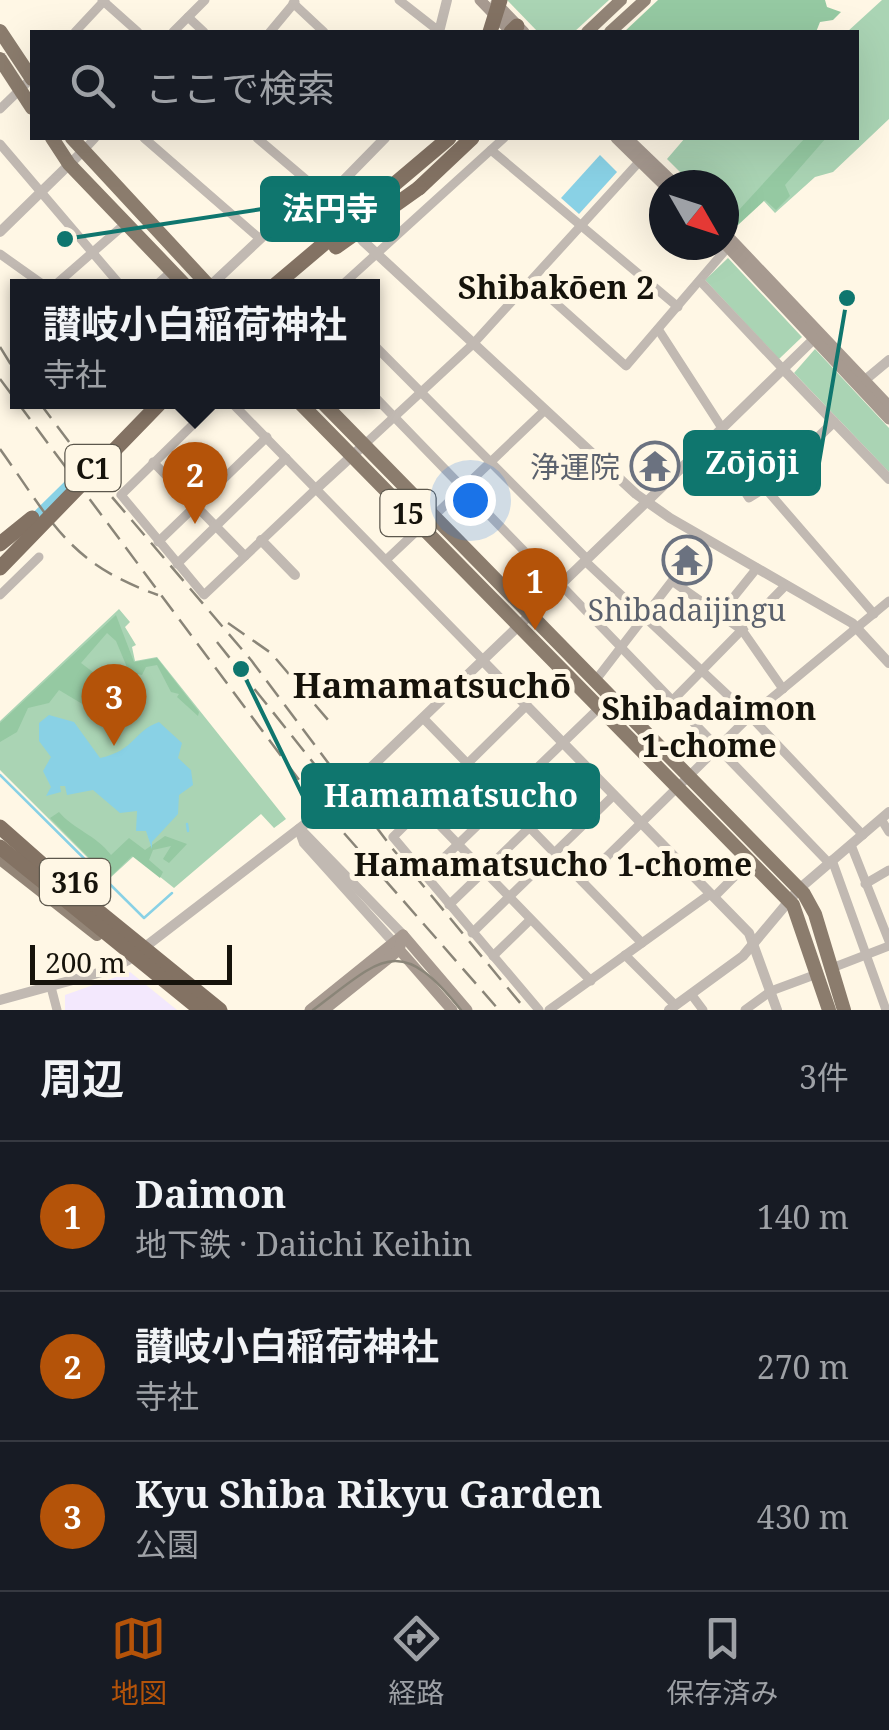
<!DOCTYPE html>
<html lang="ja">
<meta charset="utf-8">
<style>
body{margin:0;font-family:"Noto Serif","Noto Sans JP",serif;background:#20242c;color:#f1f3f6}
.compass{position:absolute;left:649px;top:170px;width:90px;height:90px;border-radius:50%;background:#171b24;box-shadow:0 10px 40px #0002;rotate:129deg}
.scale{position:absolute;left:30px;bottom:25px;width:202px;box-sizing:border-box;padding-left:10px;border:5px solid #16130b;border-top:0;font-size:28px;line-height:35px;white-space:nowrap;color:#16130b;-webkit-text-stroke:8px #fff7e5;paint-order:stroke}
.you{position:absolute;left:470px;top:500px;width:35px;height:35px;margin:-25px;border:8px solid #fff;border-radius:50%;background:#1a73e8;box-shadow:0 0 0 15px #1a73e833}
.badge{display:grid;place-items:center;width:65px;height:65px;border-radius:50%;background:#b45309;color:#fff;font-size:32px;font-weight:700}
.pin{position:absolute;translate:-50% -82px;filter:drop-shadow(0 2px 5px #0008)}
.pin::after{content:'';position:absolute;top:52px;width:35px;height:30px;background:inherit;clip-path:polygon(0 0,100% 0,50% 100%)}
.popup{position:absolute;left:10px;top:279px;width:370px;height:130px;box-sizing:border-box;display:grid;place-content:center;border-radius:0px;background:#171b24;filter:drop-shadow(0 2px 8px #0005);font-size:32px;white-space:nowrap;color:#9ea1a6}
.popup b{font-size:38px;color:#f1f3f6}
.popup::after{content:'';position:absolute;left:50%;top:100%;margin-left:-20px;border:20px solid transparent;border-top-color:#171b24}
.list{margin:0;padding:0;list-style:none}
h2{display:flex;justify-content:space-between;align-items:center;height:130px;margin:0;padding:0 40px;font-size:42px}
h2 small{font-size:32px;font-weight:400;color:#9ea1a6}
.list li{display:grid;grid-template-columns:65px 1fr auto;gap:30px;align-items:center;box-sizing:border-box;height:150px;padding:0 40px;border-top:2px solid #363941}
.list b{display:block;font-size:38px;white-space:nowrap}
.list p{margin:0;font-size:32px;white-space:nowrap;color:#9ea1a6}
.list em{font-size:32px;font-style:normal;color:#9ea1a6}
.icon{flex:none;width:55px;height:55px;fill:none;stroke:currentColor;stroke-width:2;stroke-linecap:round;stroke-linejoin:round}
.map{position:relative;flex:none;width:889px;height:1010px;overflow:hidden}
.search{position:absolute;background:#171b24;box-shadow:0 10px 40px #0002;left:30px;right:30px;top:30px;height:110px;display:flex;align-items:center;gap:25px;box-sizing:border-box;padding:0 35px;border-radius:0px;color:#9ea1a6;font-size:38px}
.sheet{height:580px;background:#171b24}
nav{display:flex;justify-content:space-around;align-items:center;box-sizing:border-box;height:140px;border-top:2px solid #363941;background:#171b24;font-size:28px;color:#9ea1a6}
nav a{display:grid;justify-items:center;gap:5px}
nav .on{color:#b45309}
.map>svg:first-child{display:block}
.education{fill:#f3e8fd}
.green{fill:#aad4b4}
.forest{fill:#95c9a2}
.water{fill:#89d1e5}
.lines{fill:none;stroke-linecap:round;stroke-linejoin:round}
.stream{stroke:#89d1e5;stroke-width:2.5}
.river{stroke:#89d1e5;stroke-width:12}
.minor{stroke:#c1b9b2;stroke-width:9}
.tertiary{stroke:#c1b9b2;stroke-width:10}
.secondary{stroke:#a79a90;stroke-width:11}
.primary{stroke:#938577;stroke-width:12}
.trunk{stroke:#8b7c6d;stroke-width:14}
.motorway{stroke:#837263;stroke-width:15}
.tram{stroke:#8a8578;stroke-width:2.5}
.rail{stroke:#8a8578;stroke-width:2.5;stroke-dasharray:20 10;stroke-linecap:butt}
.motorway-bridge{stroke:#837263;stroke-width:15}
.labels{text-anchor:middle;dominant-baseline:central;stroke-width:10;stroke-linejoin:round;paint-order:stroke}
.shield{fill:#fff7e5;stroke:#5c574c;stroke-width:2.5}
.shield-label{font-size:28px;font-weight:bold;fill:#16130b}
.worship-label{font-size:30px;fill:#5b616d;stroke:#fff7e5;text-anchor:end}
.neighbourhood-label{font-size:32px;font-weight:bold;fill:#16130b;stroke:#fff7e5}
.quarter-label{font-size:35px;font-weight:bold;fill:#16130b;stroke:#fff7e5}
.leader{fill:none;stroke:#0f766e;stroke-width:4}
.callout-dot{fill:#0f766e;stroke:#fff7e5;stroke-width:4}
.callout{fill:#0f766e;stroke:#0f766e;stroke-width:4}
.callout-label{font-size:32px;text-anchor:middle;font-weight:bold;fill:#fff}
</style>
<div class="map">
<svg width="889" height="1010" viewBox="0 0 889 1010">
<rect width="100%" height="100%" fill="#fff7e5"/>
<path class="education" d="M130,972L177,1010H65V995Z"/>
<g class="green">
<path d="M507,0H609L574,32H538Z"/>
<path d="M882,0H889V119L833,172L815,177L775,213L762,199L730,221L724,215V185H693L667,159L685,138H856V32H847Z"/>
<path d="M728,258L802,337L779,359L705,280Z"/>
<path d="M815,349L889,428V472L794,373Z"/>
<path d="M119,609L130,622L125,627L136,645L132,647L135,661L157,657L286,819L274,828L261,814L174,888L134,856L109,879L0,770V721Z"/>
</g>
<g class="forest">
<path d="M658,0H825L827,7L841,12L833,20L820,22L816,32H624Z"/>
<path d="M805,138H826L785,185L790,196L776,210L765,200L738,225L726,224Z"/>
<path d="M116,615L134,662L157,658L199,712L198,716L177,697L179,694L171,692L157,665L146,667L142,675L129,672L116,641L107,633L81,663L106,682L107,697L89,708L59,690L49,703L28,708L17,732L0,742V723Z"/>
<path d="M59,812C73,829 96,835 111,855L129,838L145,850L165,836L187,844L169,863L163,859L171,846L153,850L149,860L163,872L160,878L132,856L109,878L50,818Z"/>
</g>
<g class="water">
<path d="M600,155L617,172L579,214L561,198Z"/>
<path d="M49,715L74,722L100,758C136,750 132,732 159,722L182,743L178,758L191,770L193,785L179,795L178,814L152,842V849L146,831H136L137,811L120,813L93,790L67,795L65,786H60L61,792L46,796L51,787L43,771L51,757L39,741V723Z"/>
</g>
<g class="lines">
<g class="stream">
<path d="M0,775L144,918L172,893"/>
<path d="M187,824L188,831"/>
</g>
<path class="river" d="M27,527L91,464"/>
<g class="minor">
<path d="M102,0L138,32"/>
<path d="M399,0L440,32"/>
<path d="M293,3L324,32"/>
<path d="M188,17L204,32"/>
<path d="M75,32L105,0"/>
<path d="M173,32L205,0"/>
<path d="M270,32L295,2"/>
<path d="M0,109L32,78"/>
<path d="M144,138L259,238"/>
<path d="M257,138L323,194"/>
<path d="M0,144L121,286"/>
<path d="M491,150L678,307"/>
<path d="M82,152L95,138"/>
<path d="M0,254L45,286"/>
<path d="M531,281L626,366L728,247"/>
<path d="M700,281L783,369"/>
<path d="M54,286L125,224"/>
<path d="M155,286L172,271"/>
<path d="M341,286L504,138"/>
<path d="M658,329L722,428"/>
<path d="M372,343L587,559"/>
<path d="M372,394L559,587"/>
<path d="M216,402L121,495L204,595L317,488"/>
<path d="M231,402L481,658"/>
<path d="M711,439L749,498L765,488L874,614"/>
<path d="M365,444L473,344L639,162"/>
<path d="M153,462L245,556"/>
<path d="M435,515L545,410"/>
<path d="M158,542L267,437"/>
<path d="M386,560L421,527"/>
<path d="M585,561L750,716L863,835"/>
<path d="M177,564L286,458"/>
<path d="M561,585L829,863"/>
<path d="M0,595L39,557"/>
<path d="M720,614L757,568"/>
<path d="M595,681L672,581L742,630L783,689"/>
<path d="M672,701L786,585"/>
<path d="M527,705L393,837L539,1010"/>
<path d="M424,719L642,943"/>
<path d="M422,807L591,981"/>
<path d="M881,819L889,832"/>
<path d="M851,845L889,941"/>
<path d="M832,860L886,1010"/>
<path d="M425,876L599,708"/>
<path d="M582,881L750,716L889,601"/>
<path d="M865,884L889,870"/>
<path d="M714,897L750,861"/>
<path d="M449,905L589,770"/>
<path d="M472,933L614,795"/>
<path d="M625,955L675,1005"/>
<path d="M493,956L530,920"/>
<path d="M832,968L889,946"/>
<path d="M51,987L57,1010"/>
<path d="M691,994L703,1010"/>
<path d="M549,1010L710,894"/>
<path d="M745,1010L771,991L817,974"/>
</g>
<g class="tertiary">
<path d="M439,32L447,0"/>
<path d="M323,194L363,241L636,494L670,518L852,623L889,663"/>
<path d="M0,232L82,152"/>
<path d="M210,286L291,210L339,185L385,138"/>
<path d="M783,369L889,479"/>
<path d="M865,380L889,360"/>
<path d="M667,482L817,336"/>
<path d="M317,488L365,444"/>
<path d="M765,488L834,422"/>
<path d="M261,540L295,575"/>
<path d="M529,615L663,486"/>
<path d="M484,662L749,933L777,1010"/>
<path d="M299,829L304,843L394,943"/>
<path d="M300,829L403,935"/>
<path d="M0,1000L109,970L128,960L339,798L531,614"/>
<path d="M669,1010L743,956L799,889L889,812"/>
</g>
<g class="secondary">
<path d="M480,0L511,32"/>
<path d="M496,3L524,32"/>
<path d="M616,138L664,185"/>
<path d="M627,138L676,185"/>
<path d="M724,232L889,406"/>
<path d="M724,243L889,419"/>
<path d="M396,946L452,1010"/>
<path d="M310,1010L403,935L467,1010"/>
<path d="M324,1010L399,950L403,935"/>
</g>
<g class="primary">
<path d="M587,32L621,0"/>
<path d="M610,32L645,0"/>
<path d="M0,859L97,935"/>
</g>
<g class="trunk">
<path d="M0,31L32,79"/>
<path d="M0,59L32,108"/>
<path d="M52,138L69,164L186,286"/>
<path d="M72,138L209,286"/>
<path d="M299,402L793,905L829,1010"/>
<path d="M322,402L804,894L815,914L844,1010"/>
</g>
<g class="motorway">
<path d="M511,32L517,26"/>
<path d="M419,188L472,138"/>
<path d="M0,827L60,880"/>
<path d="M0,847L52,889"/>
</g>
<path class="tram" d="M313,1010C381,959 399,932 461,1010"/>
<g class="rail">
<path d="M0,347L18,376"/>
<path d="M0,379L308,792L499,1010"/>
<path d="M39,402L100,483L251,660L392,848L526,1010"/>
<path d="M0,449C53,523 68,563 158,595"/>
<path d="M228,623L271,653L334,727"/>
<path d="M217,642L323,775"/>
</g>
<g class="motorway-bridge">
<path d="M490,32L500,0"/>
<path d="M336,247L419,188"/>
<path d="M274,286L449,138"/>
<path d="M0,544L32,518"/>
<path d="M0,568L161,402"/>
<path d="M60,880L220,1010"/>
<path d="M52,889L201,1010"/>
</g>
</g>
<defs>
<g id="temple-ring" transform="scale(2.5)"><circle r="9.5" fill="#fff7e5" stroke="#6b7280" stroke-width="1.5"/><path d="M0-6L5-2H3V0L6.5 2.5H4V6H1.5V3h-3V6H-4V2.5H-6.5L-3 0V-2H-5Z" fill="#6b7280"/></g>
</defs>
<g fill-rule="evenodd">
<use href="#temple-ring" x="655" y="466"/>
<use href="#temple-ring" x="687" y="560"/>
</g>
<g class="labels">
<g class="shield">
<rect x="65.5" y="445" width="55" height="46" rx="8"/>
<rect x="380.5" y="490" width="55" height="46" rx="8"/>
<rect x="40" y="859" width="70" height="46" rx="8"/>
</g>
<g class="shield-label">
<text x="93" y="468">C1</text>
<text x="408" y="513">15</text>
<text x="75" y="882">316</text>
</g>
<g class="worship-label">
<text x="620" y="466">浄運院</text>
<text x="687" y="609" text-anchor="middle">Shibadaijingu</text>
</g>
<g class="neighbourhood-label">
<text x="556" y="286">Shibakōen 2</text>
<text x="709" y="707">Shibadaimon<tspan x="709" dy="37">1-chome</tspan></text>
<text x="553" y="863">Hamamatsucho 1-chome</text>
</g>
<g class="quarter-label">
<text x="432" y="684">Hamamatsuchō</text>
</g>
</g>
<path class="leader" d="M65 239L262 209M847 298L819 463M241 669L303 796"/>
<g class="callout-dot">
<circle cx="65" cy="239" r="10"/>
<circle cx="847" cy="298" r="10"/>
<circle cx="241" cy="669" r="10"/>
</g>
<g class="callout">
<rect x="262" y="178" width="136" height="62" rx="10"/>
<rect x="685" y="432" width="134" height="62" rx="10"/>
<rect x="303" y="765" width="295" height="62" rx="10"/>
</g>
<g class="callout-label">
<text x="330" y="220">法円寺</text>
<text x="752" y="474">Zōjōji</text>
<text x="451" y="807">Hamamatsucho</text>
</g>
</svg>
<svg class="compass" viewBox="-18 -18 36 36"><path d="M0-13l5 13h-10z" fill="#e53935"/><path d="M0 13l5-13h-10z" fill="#9ea1a6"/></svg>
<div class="scale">200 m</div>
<div class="you"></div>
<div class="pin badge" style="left:535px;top:630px">1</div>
<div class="pin badge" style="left:195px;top:524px">2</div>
<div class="popup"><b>讃岐小白稲荷神社</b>寺社</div>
<div class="pin badge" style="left:114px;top:746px">3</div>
<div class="search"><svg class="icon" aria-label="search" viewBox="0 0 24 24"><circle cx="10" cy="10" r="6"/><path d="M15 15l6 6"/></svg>ここで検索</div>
</div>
<section class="sheet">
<h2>周辺<small>3件</small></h2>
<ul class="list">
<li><span class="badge">1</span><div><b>Daimon</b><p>地下鉄 · Daiichi Keihin</p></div><em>140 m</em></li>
<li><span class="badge">2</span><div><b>讃岐小白稲荷神社</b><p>寺社</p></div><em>270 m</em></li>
<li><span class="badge">3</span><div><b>Kyu Shiba Rikyu Garden</b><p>公園</p></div><em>430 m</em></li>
</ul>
</section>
<nav>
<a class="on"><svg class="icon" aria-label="map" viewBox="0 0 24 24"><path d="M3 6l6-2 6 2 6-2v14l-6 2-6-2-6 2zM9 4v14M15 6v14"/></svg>地図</a>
<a><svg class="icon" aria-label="directions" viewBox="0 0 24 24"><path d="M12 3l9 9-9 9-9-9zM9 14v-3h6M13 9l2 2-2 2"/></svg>経路</a>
<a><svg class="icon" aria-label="saved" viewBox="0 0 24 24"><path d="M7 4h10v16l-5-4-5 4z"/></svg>保存済み</a>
</nav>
